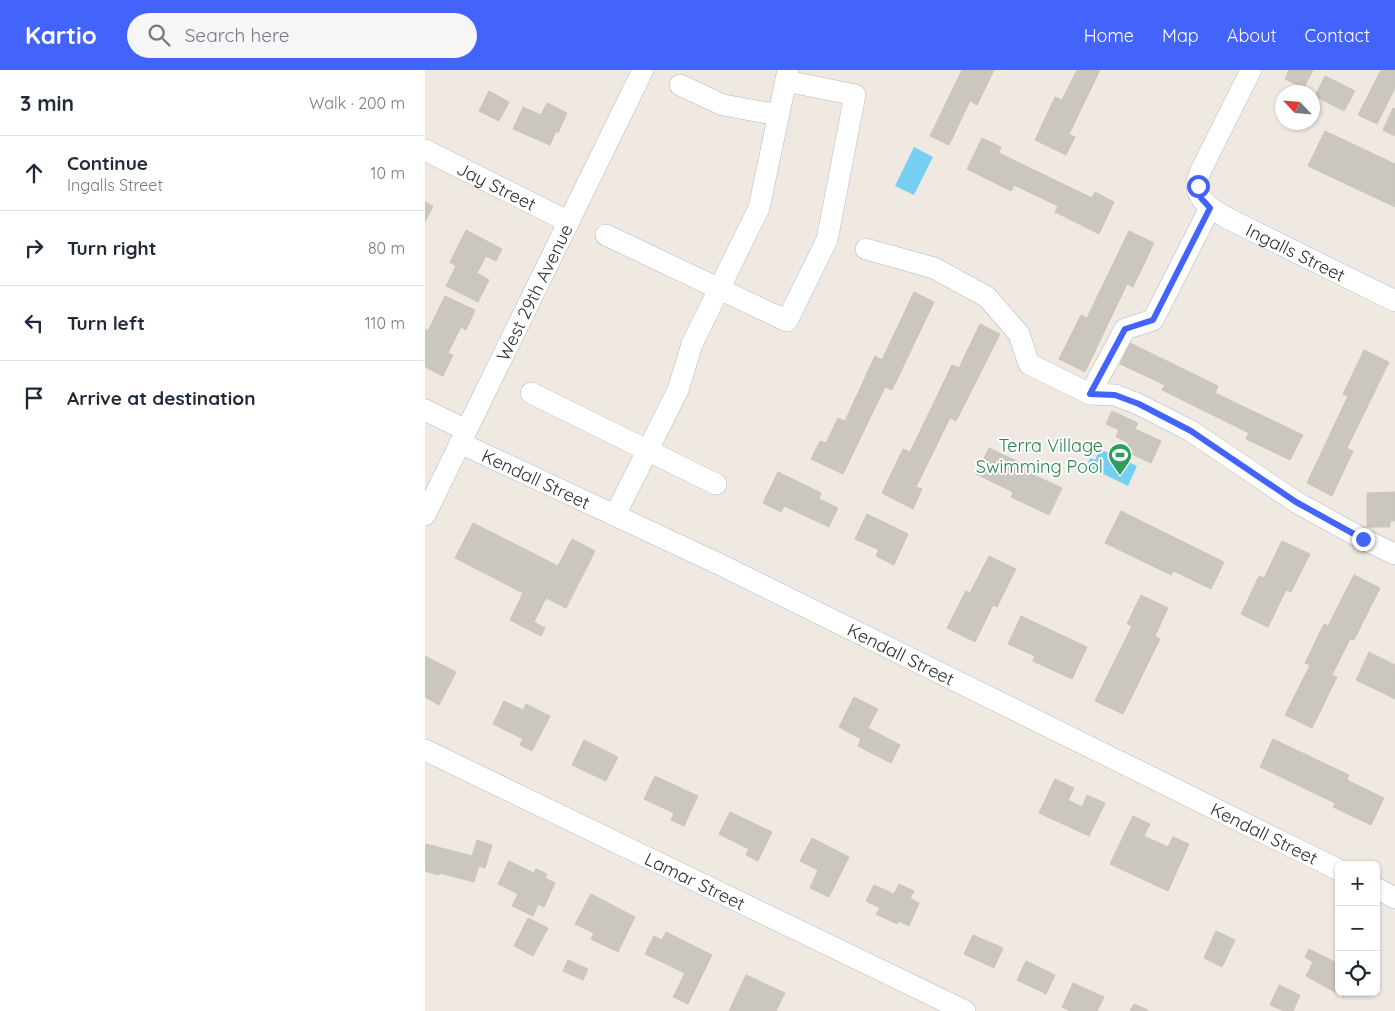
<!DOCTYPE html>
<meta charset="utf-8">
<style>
body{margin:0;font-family:Quicksand,sans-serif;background:#f6f6f7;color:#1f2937}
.controls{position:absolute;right:15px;bottom:15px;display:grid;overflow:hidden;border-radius:8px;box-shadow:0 1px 4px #0004}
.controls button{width:45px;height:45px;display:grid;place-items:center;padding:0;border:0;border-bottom:1px solid #e0e1e3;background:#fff;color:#1f2937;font:25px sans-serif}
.compass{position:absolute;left:850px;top:15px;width:45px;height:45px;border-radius:50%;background:#fff;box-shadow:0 1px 4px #0004;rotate:296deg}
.stop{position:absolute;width:15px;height:15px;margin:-11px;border:4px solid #4264fb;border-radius:50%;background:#fff}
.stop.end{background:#4264fb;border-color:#fff;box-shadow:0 1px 5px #0008}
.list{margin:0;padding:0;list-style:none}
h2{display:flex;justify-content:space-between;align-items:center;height:65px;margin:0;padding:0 20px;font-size:21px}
h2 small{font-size:16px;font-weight:400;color:#747a83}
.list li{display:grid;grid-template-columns:32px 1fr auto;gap:15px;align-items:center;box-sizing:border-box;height:75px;padding:0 20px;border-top:1px solid #e0e1e3}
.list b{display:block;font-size:19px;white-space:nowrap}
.list p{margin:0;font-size:16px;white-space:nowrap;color:#747a83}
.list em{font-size:16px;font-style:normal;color:#747a83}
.icon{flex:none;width:28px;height:28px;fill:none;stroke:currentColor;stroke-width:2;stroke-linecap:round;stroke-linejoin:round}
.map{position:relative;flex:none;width:970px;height:941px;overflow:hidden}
header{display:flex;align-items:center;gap:30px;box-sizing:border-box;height:70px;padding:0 25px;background:#4264fb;color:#fff}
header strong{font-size:24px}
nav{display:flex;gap:28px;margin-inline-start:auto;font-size:18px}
.search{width:350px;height:45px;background:#f6f6f7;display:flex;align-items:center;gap:12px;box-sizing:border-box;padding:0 18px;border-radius:28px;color:#747a83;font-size:19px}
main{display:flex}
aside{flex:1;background:#fff}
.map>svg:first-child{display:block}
.water{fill:#75cff0}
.building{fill:#cbc7bf;stroke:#cbc5ba}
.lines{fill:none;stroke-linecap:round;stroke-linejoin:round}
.minor-casing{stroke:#b4b7c1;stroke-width:22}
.minor{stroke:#fff;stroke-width:21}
.route{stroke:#4264fb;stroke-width:6}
.labels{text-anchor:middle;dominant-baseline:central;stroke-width:4;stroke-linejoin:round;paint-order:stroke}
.street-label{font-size:18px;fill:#2e2e2e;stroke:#fff}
.leisure-label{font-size:18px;fill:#27864d;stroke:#fff;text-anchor:end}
</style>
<header>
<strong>Kartio</strong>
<div class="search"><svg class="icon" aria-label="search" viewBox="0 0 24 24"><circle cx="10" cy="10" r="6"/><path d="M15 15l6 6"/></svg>Search here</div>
<nav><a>Home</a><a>Map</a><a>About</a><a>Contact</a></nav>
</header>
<main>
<aside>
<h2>3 min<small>Walk · 200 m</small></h2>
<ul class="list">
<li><svg class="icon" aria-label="ahead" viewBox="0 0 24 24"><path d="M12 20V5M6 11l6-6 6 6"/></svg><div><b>Continue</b><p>Ingalls Street</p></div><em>10 m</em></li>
<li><svg class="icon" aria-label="right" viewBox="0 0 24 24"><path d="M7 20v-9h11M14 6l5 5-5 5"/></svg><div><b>Turn right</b></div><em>80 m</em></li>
<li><svg class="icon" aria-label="left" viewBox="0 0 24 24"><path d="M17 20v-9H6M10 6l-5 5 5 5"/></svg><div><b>Turn left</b></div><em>110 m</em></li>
<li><svg class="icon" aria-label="arrive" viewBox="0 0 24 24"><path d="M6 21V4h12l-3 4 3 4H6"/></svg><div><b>Arrive at destination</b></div></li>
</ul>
</aside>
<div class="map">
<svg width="970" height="941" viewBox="0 0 970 941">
<rect width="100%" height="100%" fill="#efe9e1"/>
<g class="water">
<path d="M489,77L508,87L489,125L470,116Z"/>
<path d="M675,379L712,396L703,416L662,396L665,388L670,390Z"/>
</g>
<g class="building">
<path d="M537,0H569L552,35L545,31L524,75L505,66Z"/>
<path d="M652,0H675L644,64L650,67L641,85L610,70L630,27L637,30Z"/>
<path d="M864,0H888L879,18L860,9Z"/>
<path d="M956,0H970V18L952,54L933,45Z"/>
<path d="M900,6L930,21L919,41L890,26Z"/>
<path d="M64,21L84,32L74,51L54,41Z"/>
<path d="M122,33L142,43L133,63L131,61L125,75L88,59L98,37L116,45Z"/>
<path d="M968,38L970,39V66L958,60Z"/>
<path d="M900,61L970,94V137L883,96Z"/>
<path d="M557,68L576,77L574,83L667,128L670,122L689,132L674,164L630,142L633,136L589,115L586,121L542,99Z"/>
<path d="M0,132L8,136L0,152Z"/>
<path d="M41,160L77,179L71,191L61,186L52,203L64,210L53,232L21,216L31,196L25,192Z"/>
<path d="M704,161L729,173L708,217L702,214L660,302L634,289L656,245L662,248Z"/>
<path d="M489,222L509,232L467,320L460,317L418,404L386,389L395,371L401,373L413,348L420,351L450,286L457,290Z"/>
<path d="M20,226L50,240L41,260L36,257L23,283L28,285L18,306L0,297V259L3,261Z"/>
<path d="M555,254L575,264L531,351L525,348L491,417L497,419L488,439L457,423L478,379L485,382L527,295L534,298Z"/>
<path d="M705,273L793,316L790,323L878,365L865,390L821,369L824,363L737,320L740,315L695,294Z"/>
<path d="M939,280L964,292L922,378L928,381L907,426L882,413L923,326L918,324Z"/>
<path d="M687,341L713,353L710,359L736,371L726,393L700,381L704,373L691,367L694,360L681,354Z"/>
<path d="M564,378L602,396L600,401L637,418L624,445L586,427L588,422L551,404Z"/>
<path d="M353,402L396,423L394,429L413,438L404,457L359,436L356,442L338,433Z"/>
<path d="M970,422V451H965V457H942V423Z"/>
<path d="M696,441L799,492L786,519L749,501L746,505L680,473Z"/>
<path d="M442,444L483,464L469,495L451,486L454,480L430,469Z"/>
<path d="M48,453L133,496L147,469L170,481L141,538L121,528L109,552L120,558L116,566L85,550L98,523L30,488Z"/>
<path d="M857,471L885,484L866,522L861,520L843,557L816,544L834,506L839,508Z"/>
<path d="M564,486L591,499L572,537L568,535L550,572L522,558L541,521L545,523Z"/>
<path d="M929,505L955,518L929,570L925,569L907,605L912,607L887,658L860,645L885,595L880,593L899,554L903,556Z"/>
<path d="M716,525L743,538L730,566L735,569L698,644L670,631L707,556L702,554Z"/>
<path d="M596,546L662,577L647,609L608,591L610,586L583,574Z"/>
<path d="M944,582L970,595V629L931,610Z"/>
<path d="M0,586L31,602L14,635L0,627Z"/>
<path d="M429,627L453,639L443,658L475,675L466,693L433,676L436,669L414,657Z"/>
<path d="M79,631L98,640L101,634L125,646L107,681L95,675L98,669L68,654Z"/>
<path d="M848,669L924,705L922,710L959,728L946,755L908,737L910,733L835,697Z"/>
<path d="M159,670L193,687L181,711L147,695Z"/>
<path d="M230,706L273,726L259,756L246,750L249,743L219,729Z"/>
<path d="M630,709L649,718L643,730L657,737L662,725L680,733L664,766L614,743Z"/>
<path d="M305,742L347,762L333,791L321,785L324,779L294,764Z"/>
<path d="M708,746L725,754L719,766L743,777L748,767L764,774L743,821L685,794Z"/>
<path d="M387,768L424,787L404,827L385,818L393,800L375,791Z"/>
<path d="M52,770L67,775L60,798L54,796L49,812L14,803V805L0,801V778L1,774L47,786Z"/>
<path d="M84,791L109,803L111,799L122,804L120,808L130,813L119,837L113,834L108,846L87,836L93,824L73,814Z"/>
<path d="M474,814L489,821L485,828L494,833L484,856L473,851L472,854L451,844L455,838L441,831L449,815L469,824Z"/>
<path d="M166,824L210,847L193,882L166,869L169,863L150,854Z"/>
<path d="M103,848L123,858L108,886L89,876Z"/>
<path d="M791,861L810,870L797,897L779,888Z"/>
<path d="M241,862L287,885L263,934L248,927L260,903L220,884L229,866L237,870Z"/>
<path d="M548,865L578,878L569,898L539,884Z"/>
<path d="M884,879L914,894V922H921L919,927L881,906L888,892L880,887Z"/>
<path d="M143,890L163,899L158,910L138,901Z"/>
<path d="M601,891L630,905L621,924L592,910Z"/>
<path d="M321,905L360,923L351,941H304Z"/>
<path d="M648,913L679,927L672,941H646L637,937Z"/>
<path d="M854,915L875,925L868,941H859L845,935Z"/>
<path d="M709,934L723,940V941H705Z"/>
</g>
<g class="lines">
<g class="minor-casing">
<g id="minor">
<path id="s1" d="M826,0L776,100C775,104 773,108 772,112C770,131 790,141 804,149L970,231"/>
<path d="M255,15L298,35L354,45"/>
<path id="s2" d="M0,80L144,152"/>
<path d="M181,165L362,251L402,170L430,25L361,11"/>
<path d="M441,179L509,198L562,227L594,264L604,294L665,324L690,325L713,334L766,361L871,432L938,469L970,484"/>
<path d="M106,323L291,414"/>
<path d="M665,324L700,259L728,250L785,138"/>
<path d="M0,340L41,360"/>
<path id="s3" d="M35,373L292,493L914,800"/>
<path id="s4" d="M0,445L218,0"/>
<path d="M190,445L253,320L267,274L334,138L363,0"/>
<path id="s5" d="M0,680L540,941"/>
<path d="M951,818L970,828"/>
</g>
</g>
<use href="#minor" class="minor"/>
</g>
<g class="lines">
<path class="route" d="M773,116L776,128L785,138L728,250L700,259L665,324L690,325L714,334L766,361L871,432L938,469"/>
</g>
<defs>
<g id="stadium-pin" transform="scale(1.25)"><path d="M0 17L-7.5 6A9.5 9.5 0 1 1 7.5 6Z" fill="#2e9e5b" stroke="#fff"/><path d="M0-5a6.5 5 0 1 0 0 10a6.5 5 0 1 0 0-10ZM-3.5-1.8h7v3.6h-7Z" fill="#fff"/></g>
</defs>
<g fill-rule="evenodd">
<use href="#stadium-pin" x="695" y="385"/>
</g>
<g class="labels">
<g class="street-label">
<text stroke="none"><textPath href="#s2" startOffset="80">Jay Street</textPath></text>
<text stroke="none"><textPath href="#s1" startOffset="251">Ingalls Street</textPath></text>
<text stroke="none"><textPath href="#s4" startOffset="248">West 29th Avenue</textPath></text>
<text stroke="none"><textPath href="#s3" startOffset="84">Kendall Street</textPath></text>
<text stroke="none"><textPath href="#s3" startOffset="489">Kendall Street</textPath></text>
<text stroke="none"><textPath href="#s3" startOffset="894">Kendall Street</textPath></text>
<text stroke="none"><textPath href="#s5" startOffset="300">Lamar Street</textPath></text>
</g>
<g class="leisure-label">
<text x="678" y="375">Terra Village<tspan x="678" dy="21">Swimming Pool</tspan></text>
</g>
</g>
</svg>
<div class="controls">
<button>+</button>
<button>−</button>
<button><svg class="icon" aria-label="locate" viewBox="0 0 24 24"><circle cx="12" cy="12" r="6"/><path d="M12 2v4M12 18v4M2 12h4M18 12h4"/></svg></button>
</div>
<svg class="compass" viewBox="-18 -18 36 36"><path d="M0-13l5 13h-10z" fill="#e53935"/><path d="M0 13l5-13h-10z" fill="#747a83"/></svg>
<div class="stop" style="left:773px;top:116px"></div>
<div class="stop end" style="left:938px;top:469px"></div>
</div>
</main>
